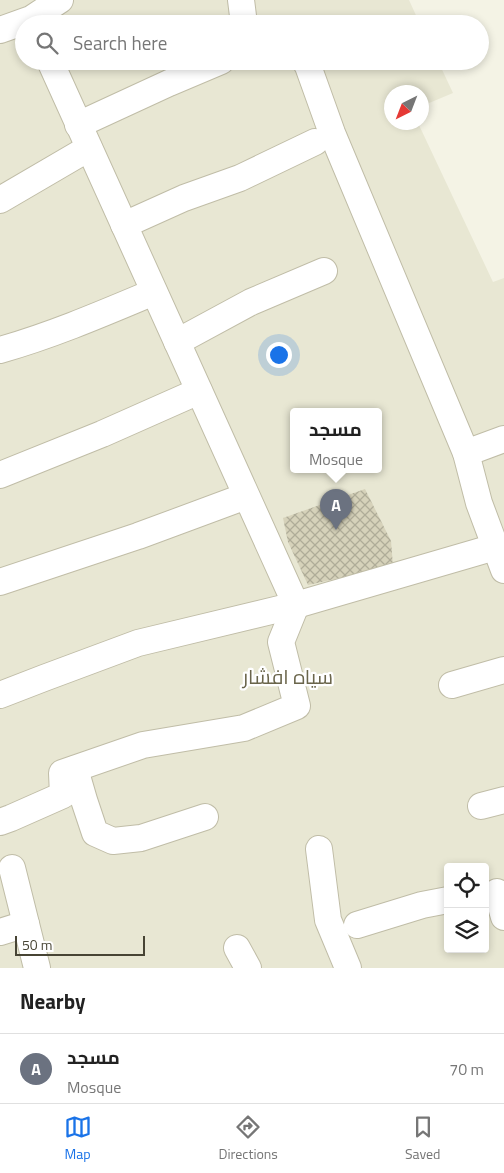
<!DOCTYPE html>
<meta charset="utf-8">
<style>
body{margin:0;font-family:"Titillium Web",Cairo,sans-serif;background:#f2f2f2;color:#222}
.controls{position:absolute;right:15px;bottom:15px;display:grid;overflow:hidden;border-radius:5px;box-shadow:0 2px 8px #0003}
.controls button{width:45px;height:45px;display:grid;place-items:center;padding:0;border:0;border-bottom:1px solid #e0e0e0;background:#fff;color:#222;font:25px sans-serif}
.compass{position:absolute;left:384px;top:85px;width:45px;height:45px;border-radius:50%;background:#fff;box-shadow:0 2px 8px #0003;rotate:222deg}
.scale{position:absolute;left:15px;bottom:12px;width:130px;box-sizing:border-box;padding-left:5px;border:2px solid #474434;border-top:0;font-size:14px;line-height:18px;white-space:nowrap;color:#474434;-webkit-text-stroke:4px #fff;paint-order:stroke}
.you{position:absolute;left:278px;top:354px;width:18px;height:18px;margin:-12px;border:4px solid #fff;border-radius:50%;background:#1a73e8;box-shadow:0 0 0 8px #1a73e833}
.badge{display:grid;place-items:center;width:32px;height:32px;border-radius:50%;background:#1a73e8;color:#fff;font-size:16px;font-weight:700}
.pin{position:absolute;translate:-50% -41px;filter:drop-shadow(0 1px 2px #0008)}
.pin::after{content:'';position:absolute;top:26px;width:18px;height:15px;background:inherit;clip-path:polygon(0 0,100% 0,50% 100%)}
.popup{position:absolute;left:290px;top:408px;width:92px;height:65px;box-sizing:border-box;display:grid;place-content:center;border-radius:5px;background:#fff;filter:drop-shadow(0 1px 4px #0005);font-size:16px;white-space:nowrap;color:#767676}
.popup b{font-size:19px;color:#222}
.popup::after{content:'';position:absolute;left:50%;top:100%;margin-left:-10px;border:10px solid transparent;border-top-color:#fff}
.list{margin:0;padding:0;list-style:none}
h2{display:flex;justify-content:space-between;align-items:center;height:65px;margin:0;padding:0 20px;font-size:21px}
h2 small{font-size:16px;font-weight:400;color:#767676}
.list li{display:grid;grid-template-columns:32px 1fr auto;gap:15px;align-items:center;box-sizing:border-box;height:70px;padding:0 20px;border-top:1px solid #e0e0e0}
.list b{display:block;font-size:19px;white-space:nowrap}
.list p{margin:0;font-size:16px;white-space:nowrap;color:#767676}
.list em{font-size:16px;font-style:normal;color:#767676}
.icon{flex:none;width:28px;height:28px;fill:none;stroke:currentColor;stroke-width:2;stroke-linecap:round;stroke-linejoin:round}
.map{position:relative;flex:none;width:504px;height:968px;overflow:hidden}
.search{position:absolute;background:#fff;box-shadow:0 2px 8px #0003;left:15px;right:15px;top:15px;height:55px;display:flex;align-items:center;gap:12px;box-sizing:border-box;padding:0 18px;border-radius:28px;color:#767676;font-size:19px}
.sheet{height:135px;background:#fff}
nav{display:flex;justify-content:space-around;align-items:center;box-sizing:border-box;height:70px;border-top:1px solid #e0e0e0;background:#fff;font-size:14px;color:#767676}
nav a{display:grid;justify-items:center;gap:2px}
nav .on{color:#1a73e8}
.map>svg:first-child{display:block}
.residential{fill:#e8e7d3;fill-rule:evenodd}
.building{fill:url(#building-cross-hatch)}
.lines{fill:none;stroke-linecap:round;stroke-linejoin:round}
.minor-casing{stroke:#c0bda7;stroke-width:28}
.minor{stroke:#fff;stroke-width:26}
.labels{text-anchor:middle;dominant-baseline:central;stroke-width:4.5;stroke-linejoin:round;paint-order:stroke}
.quarter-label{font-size:20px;fill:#6a654b;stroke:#fff}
</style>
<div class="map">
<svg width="504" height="968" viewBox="0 0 504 968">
<defs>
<pattern id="building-cross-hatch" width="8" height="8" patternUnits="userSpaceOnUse" patternTransform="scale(1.25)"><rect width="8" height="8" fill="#d6d2ba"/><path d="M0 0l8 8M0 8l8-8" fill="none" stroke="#afac98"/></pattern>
</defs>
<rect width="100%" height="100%" fill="#f4f3e5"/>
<path class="residential" d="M0,0H409L420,24H24V61H438L453,93L422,106V92H392V122L418,123L493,282L504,278V968H0ZM294,411H378V469H294ZM448,867H485V949H448Z"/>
<path class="building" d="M365,489L391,541L393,566L308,585L288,542L283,518Z"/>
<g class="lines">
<g class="minor-casing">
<g id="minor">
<path d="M241,0L244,24"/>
<path d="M0,30L31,19L60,0"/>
<path d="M50,61L296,605L495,547"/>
<path d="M305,61L308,66L332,133L466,453L479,503L504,570"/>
<path d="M78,125L169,83L221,61"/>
<path d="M0,200L89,148"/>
<path d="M124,225L184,198L240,178L315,142"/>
<path d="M177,342L251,302L324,271"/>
<path d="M0,350C53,335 104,313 154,292"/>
<path d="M466,453L504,439"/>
<path d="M0,475L102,434L199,391"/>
<path d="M0,582L138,536L246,496"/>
<path d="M452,685L504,670"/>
<path d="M0,695L44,678L138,643L296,605"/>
<path d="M75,769L84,800L95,833L113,841L141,838L205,817"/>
<path d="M481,806L504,800"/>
<path d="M0,822L11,818L63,795L62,773L143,745L244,728L297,706L281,642L296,605"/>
<path d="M319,849L328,920L348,968"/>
<path d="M12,868L37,968"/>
<path d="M497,892L504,917"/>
<path d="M357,925L422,905L448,900"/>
<path d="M0,932L26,924"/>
<path d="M237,948L248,968"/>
</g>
</g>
<use href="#minor" class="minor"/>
</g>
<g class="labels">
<g class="quarter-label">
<text x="288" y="676">سیاه افشار</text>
</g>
</g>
</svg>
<div class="controls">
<button><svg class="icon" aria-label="locate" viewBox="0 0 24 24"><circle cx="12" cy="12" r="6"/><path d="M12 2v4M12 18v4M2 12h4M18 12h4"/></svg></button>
<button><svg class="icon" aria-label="layers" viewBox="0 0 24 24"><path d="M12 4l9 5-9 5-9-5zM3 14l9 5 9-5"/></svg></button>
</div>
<svg class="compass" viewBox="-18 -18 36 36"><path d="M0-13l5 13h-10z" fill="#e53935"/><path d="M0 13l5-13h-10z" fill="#767676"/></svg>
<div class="scale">50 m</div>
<div class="you"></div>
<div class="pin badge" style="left:336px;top:530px;background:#6b7280">A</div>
<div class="popup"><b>مسجد</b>Mosque</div>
<div class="search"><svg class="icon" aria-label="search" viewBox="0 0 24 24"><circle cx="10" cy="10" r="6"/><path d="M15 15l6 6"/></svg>Search here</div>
</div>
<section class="sheet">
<h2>Nearby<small></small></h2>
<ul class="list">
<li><span class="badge" style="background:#6b7280">A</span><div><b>مسجد</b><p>Mosque</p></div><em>70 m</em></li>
</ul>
</section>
<nav>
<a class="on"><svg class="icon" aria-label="map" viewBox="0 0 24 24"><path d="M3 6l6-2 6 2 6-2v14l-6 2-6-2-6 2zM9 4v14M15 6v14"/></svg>Map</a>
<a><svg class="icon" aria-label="directions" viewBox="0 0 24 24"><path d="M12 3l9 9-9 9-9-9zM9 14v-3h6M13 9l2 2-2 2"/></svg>Directions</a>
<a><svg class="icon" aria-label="saved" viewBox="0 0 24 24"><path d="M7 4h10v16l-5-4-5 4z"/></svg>Saved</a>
</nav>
